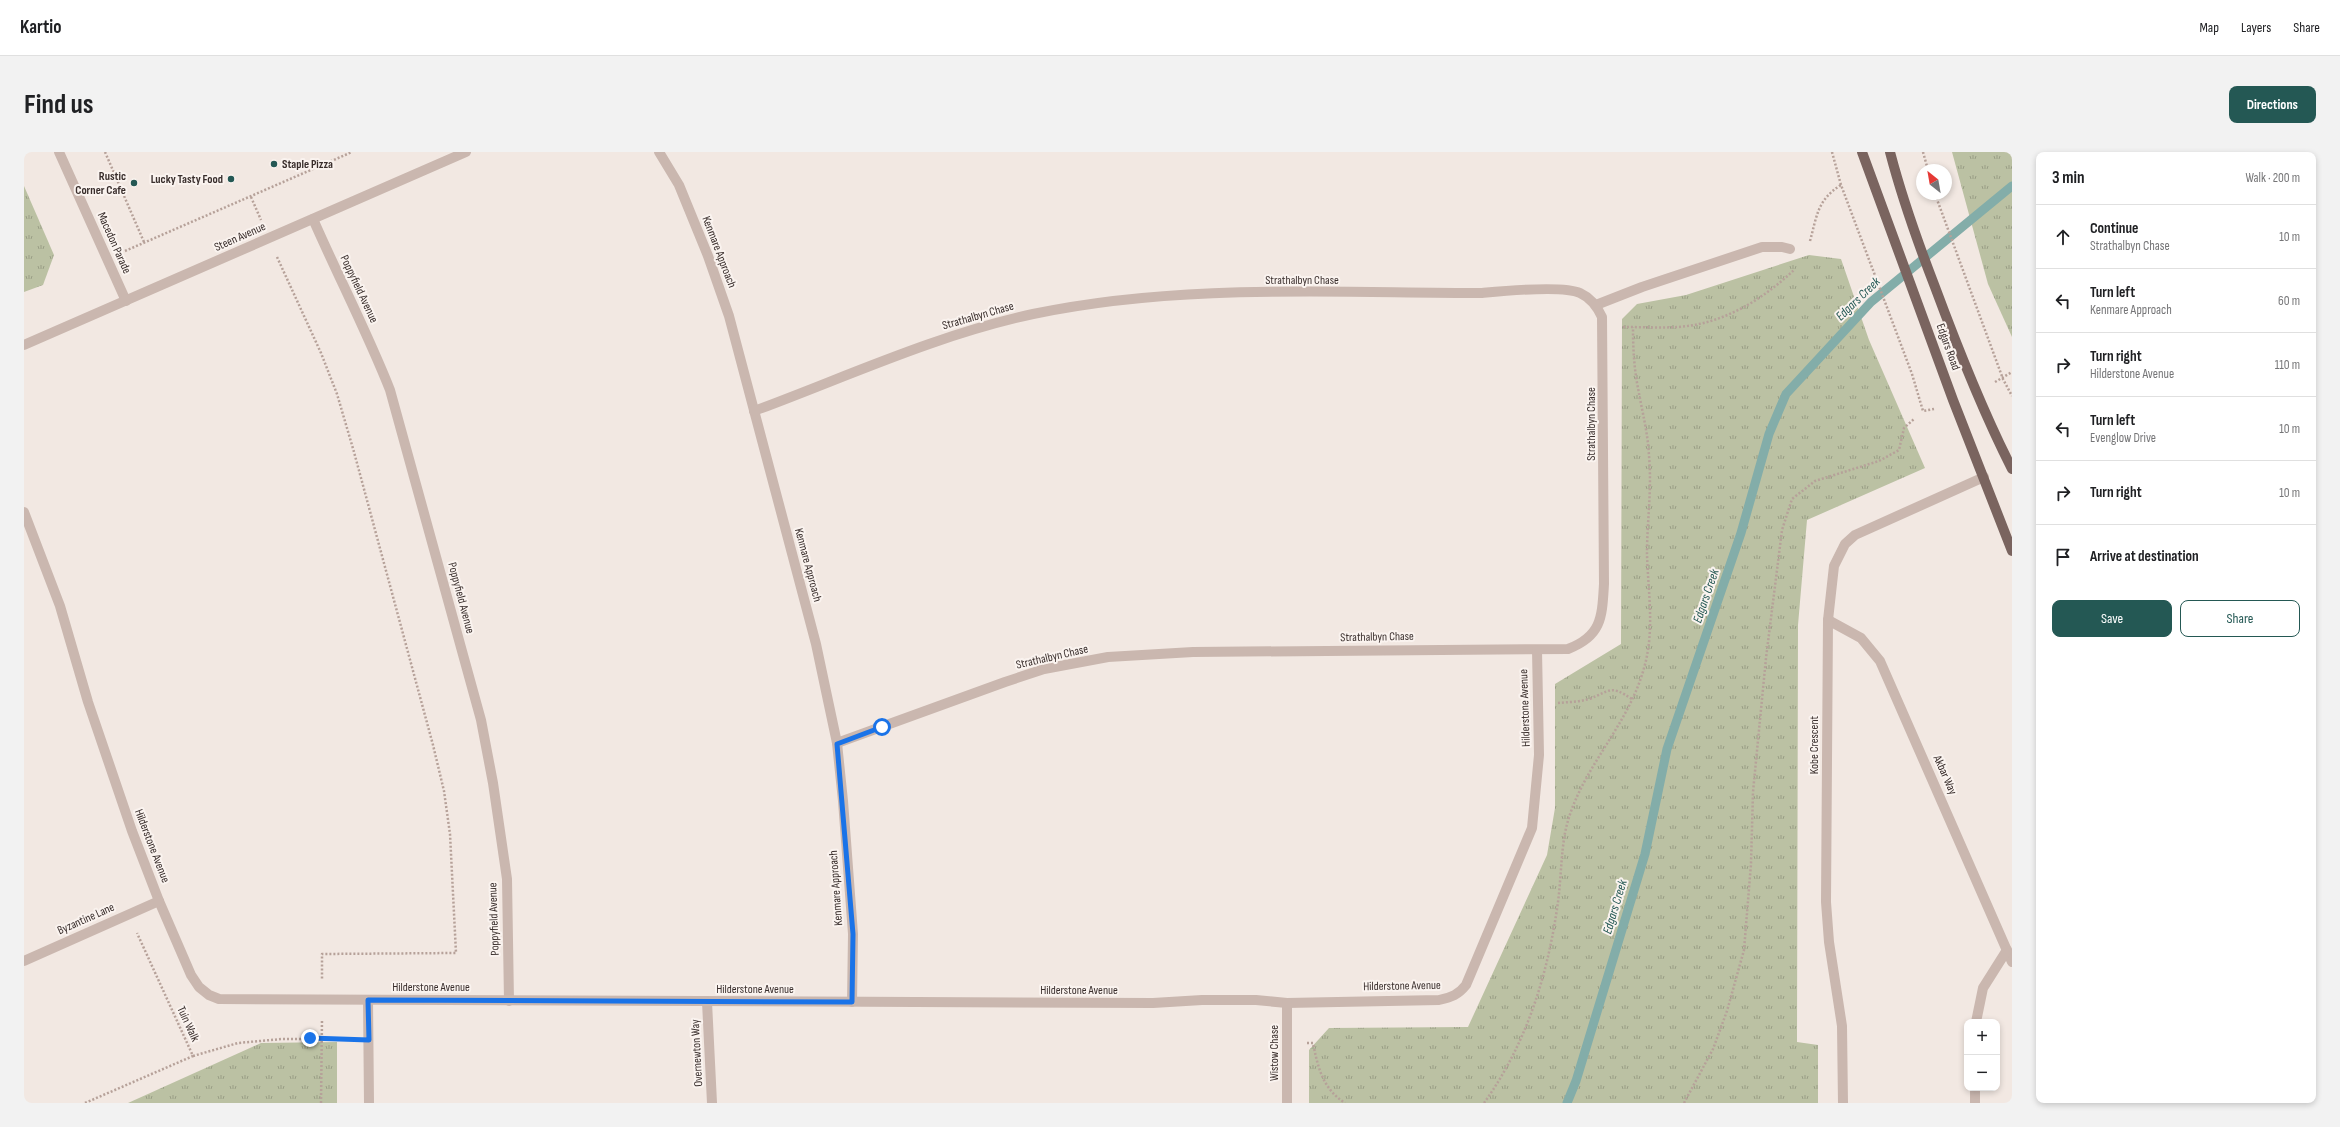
<!DOCTYPE html>
<meta charset="utf-8">
<style>
body{margin:0;font-family:"Sofia Sans Condensed",sans-serif;background:#f2f2f2;color:#202124}
.controls{position:absolute;right:12px;bottom:12px;display:grid;overflow:hidden;border-radius:8px;box-shadow:0 2px 6px #0003}
.controls button{width:36px;height:36px;display:grid;place-items:center;padding:0;border:0;border-bottom:1px solid #e0e0e0;background:#fff;color:#202124;font:20px sans-serif}
.compass{position:absolute;left:1892px;top:12px;width:36px;height:36px;border-radius:50%;background:#fff;box-shadow:0 2px 6px #0003;rotate:329deg}
.stop{position:absolute;width:12px;height:12px;margin:-9px;border:3px solid #1a73e8;border-radius:50%;background:#fff}
.stop.end{background:#1a73e8;border-color:#fff;box-shadow:0 1px 4px #0008}
.list{margin:0;padding:0;list-style:none}
h2{display:flex;justify-content:space-between;align-items:center;height:52px;margin:0;padding:0 16px;font-size:17px}
h2 small{font-size:13px;font-weight:400;color:#757577}
.list li{display:grid;grid-template-columns:26px 1fr auto;gap:12px;align-items:center;box-sizing:border-box;height:64px;padding:0 16px;border-top:1px solid #e0e0e0}
.list b{display:block;font-size:15px;white-space:nowrap}
.list p{margin:0;font-size:13px;white-space:nowrap;color:#757577}
.list em{font-size:13px;font-style:normal;color:#757577}
.actions{display:flex;gap:8px;padding:12px 16px}
.actions a{flex:1;padding:9px 0;border:1px solid #245854;border-radius:8px;text-align:center;font-size:14px;color:#245854}
.actions .main{background:#245854;color:#fff}
.icon{flex:none;width:22px;height:22px;fill:none;stroke:currentColor;stroke-width:2;stroke-linecap:round;stroke-linejoin:round}
.map{position:relative;flex:none;width:1988px;height:951px;overflow:hidden;border-radius:8px}
header{display:flex;align-items:center;gap:24px;box-sizing:border-box;height:56px;padding:0 20px;background:#fff;border-bottom:1px solid #e0e0e0}
header strong{font-size:19px}
nav{display:flex;gap:22px;margin-inline-start:auto;font-size:14px}
.intro{display:flex;align-items:center;justify-content:space-between;box-sizing:border-box;height:96px;padding:0 24px}
h1{margin:0;font-size:28px}
.button{padding:10px 18px;border-radius:8px;background:#245854;color:#fff;font-size:14px;font-weight:700}
main{display:flex;gap:24px;padding:0 24px}
aside{flex:1;background:#fff;border-radius:8px;box-shadow:0 2px 6px #0003}
.map>svg:first-child{display:block}
.grass{fill:url(#grass-tufts)}
.lines{fill:none;stroke-linecap:round;stroke-linejoin:round}
.stream{stroke:#83ada9;stroke-width:9}
.path{stroke:#b6a199;stroke-width:2.5;stroke-dasharray:2 2;stroke-linecap:butt}
.minor{stroke:#cab7af;stroke-width:10}
.major{stroke:#7a645f;stroke-width:10}
.route{stroke:#1a73e8;stroke-width:5}
.poi-dot{fill:#245854;stroke:#faf3ef;stroke-width:1.5}
.labels{text-anchor:middle;dominant-baseline:central;stroke-width:4;stroke-linejoin:round;paint-order:stroke}
.poi-label{font-size:12px;font-weight:bold;fill:#392e2c;stroke:#faf3ef;text-anchor:end}
.street-label{font-size:12px;fill:#392e2c;stroke:#faf3ef}
.water-label{font-size:13px;font-style:italic;fill:#245854;stroke:#faf3ef}
</style>
<header>
<strong>Kartio</strong>
<nav><a>Map</a><a>Layers</a><a>Share</a></nav>
</header>
<div class="intro"><h1>Find us</h1><a class="button">Directions</a></div>
<main>
<div class="map">
<svg width="1988" height="951" viewBox="0 0 1988 951">
<defs>
<pattern id="grass-tufts" width="24" height="20" patternUnits="userSpaceOnUse"><rect width="24" height="20" fill="#bbc1a3"/><path d="M3 7l-1-3M5 7V3M7 7l1-3M15 17l-1-3M17 17v-4M19 17l1-3" fill="none" stroke="#999d85"/></pattern>
</defs>
<rect width="100%" height="100%" fill="#f2e8e2"/>
<g class="grass">
<path d="M1928,0H1988V185L1964,132Z"/>
<path d="M0,34L30,103L19,133L0,140Z"/>
<path d="M1785,103L1817,107L1845,188L1901,316L1783,368L1774,473L1773,890L1794,893V951H1285V898L1305,876L1444,875L1523,703L1531,656V532L1597,492L1598,167L1613,152L1662,143Z"/>
<path d="M313,890V951H104L237,891Z"/>
</g>
<g class="lines">
<path class="stream" d="M1543,951L1552,929L1621,702L1643,597L1717,381L1745,282L1762,242L1847,150L1988,34"/>
<g class="path">
<path d="M81,0L120,90"/>
<path d="M1808,0L1817,33L1888,222L1899,259L1910,257"/>
<path d="M1899,0L1904,18"/>
<path d="M1911,42L1979,227L1988,244"/>
<path d="M227,45L237,68"/>
<path d="M1786,89C1793,64 1793,48 1817,33"/>
<path d="M101,99L328,0"/>
<path d="M253,105L297,201L313,242L330,300L409,593L420,639L426,682L432,801L298,802V827"/>
<path d="M1599,175C1617,175 1636,176 1654,175C1699,172 1738,148 1770,118"/>
<path d="M1971,230L1988,220"/>
<path d="M1534,551C1544,550 1555,550 1565,547C1587,539 1585,532 1608,547"/>
<path d="M1283,891H1289C1294,916 1299,937 1321,951"/>
<path d="M169,904L214,891L258,887H324"/>
<path d="M61,951L169,904L113,781"/>
<path d="M297,951L298,868"/>
<path d="M1460,951C1503,891 1524,822 1534,750C1537,727 1537,703 1541,681C1553,620 1604,576 1620,516C1631,479 1624,440 1623,402C1623,370 1628,337 1625,304C1624,281 1618,259 1614,236C1610,216 1609,196 1609,175"/>
<path d="M1660,951L1689,897L1703,859L1720,798L1727,712L1729,640L1742,506L1758,378L1768,347L1791,329L1855,309L1875,298L1880,276L1890,267"/>
</g>
<g class="minor">
<path d="M35,0L102,149"/>
<path d="M635,0L655,33L684,104L705,164L792,492L813,591L819,649L829,782L828,850"/>
<path d="M289,67C314,124 343,180 366,238L457,568L469,631L483,727L485,849"/>
<path d="M1572,153L1618,135L1738,95H1758L1766,97"/>
<path d="M0,193L442,0"/>
<path d="M730,259C822,225 912,183 1009,162C1156,131 1309,141 1458,141C1479,139 1539,133 1556,141C1567,146 1573,154 1578,165L1580,432C1578,465 1578,484 1544,497L1169,500L1084,505L1020,517L981,530L813,591"/>
<path d="M0,360L36,454L64,550L108,679L135,749L167,823L175,835L185,843L195,847L1129,851L1178,848H1232L1263,851L1415,848C1428,845 1434,843 1442,833L1508,676L1515,603L1513,498"/>
<path d="M1804,468L1837,486L1856,509L1988,810"/>
<path d="M0,809L135,749"/>
<path d="M344,848L345,951"/>
<path d="M683,850L688,951"/>
<path d="M1952,870L1959,836L1983,798"/>
<path d="M1263,951V851"/>
<path d="M1819,951L1818,874L1805,790L1802,750L1804,468L1810,414L1821,392L1831,383L1960,325"/>
<path d="M1951,951V936"/>
</g>
<g class="major">
<path d="M1838,0L1929,248L1988,399"/>
<path d="M1866,0C1878,46 1894,91 1911,135C1934,197 1958,258 1988,317"/>
</g>
</g>
<g class="lines">
<path class="route" d="M286,886L345,888L344,848L828,850L829,782L813,592L858,575"/>
</g>
<g class="poi-dot">
<circle cx="250" cy="12" r="4"/>
<circle cx="207" cy="27" r="4"/>
<circle cx="110" cy="31" r="4"/>
</g>
<g class="labels">
<g class="poi-label">
<text x="258" y="12" text-anchor="start">Staple Pizza</text>
<text x="102" y="24">Rustic<tspan x="102" dy="14">Corner Cafe</tspan></text>
<text x="199" y="27">Lucky Tasty Food</text>
</g>
<g class="street-label">
<text transform="translate(216 85) rotate(-24)">Steen Avenue</text>
<text transform="translate(90 91) rotate(66)">Macedon Parade</text>
<text transform="translate(695 100) rotate(69)">Kenmare Approach</text>
<text x="1278" y="128">Strathalbyn Chase</text>
<text transform="translate(335 137) rotate(65)">Poppyfield Avenue</text>
<text transform="translate(954 164) rotate(-16)">Strathalbyn Chase</text>
<text transform="translate(1924 195) rotate(70)">Edgars Road</text>
<text transform="translate(1567 272) rotate(-90)">Strathalbyn Chase</text>
<text transform="translate(784 413) rotate(75)">Kenmare Approach</text>
<text transform="translate(437 446) rotate(75)">Poppyfield Avenue</text>
<text transform="translate(1353 485) rotate(-1)">Strathalbyn Chase</text>
<text transform="translate(1028 505) rotate(-13)">Strathalbyn Chase</text>
<text transform="translate(1501 556) rotate(-92)">Hilderstone Avenue</text>
<text transform="translate(1790 593) rotate(-90)">Kobe Crescent</text>
<text transform="translate(1921 623) rotate(66)">Akbar Way</text>
<text transform="translate(128 694) rotate(69)">Hilderstone Avenue</text>
<text transform="translate(812 736) rotate(-94)">Kenmare Approach</text>
<text transform="translate(62 767) rotate(-24)">Byzantine Lane</text>
<text transform="translate(470 767) rotate(-92)">Poppyfield Avenue</text>
<text transform="translate(1378 834) rotate(-1)">Hilderstone Avenue</text>
<text x="407" y="835">Hilderstone Avenue</text>
<text x="731" y="837">Hilderstone Avenue</text>
<text x="1055" y="838">Hilderstone Avenue</text>
<text transform="translate(164 872) rotate(65)">Tuin Walk</text>
<text transform="translate(673 901) rotate(-93)">Overnewton Way</text>
<text transform="translate(1250 901) rotate(-90)">Wistow Chase</text>
</g>
<g class="water-label">
<text transform="translate(1834 147) rotate(-44)">Edgars Creek</text>
<text transform="translate(1682 444) rotate(-71)">Edgars Creek</text>
<text transform="translate(1591 755) rotate(-73)">Edgars Creek</text>
</g>
</g>
</svg>
<div class="controls">
<button>+</button>
<button>−</button>
</div>
<svg class="compass" viewBox="-18 -18 36 36"><path d="M0-13l5 13h-10z" fill="#e53935"/><path d="M0 13l5-13h-10z" fill="#757577"/></svg>
<div class="stop" style="left:858px;top:575px"></div>
<div class="stop end" style="left:286px;top:886px"></div>
</div>
<aside>
<h2>3 min<small>Walk · 200 m</small></h2>
<ul class="list">
<li><svg class="icon" aria-label="ahead" viewBox="0 0 24 24"><path d="M12 20V5M6 11l6-6 6 6"/></svg><div><b>Continue</b><p>Strathalbyn Chase</p></div><em>10 m</em></li>
<li><svg class="icon" aria-label="left" viewBox="0 0 24 24"><path d="M17 20v-9H6M10 6l-5 5 5 5"/></svg><div><b>Turn left</b><p>Kenmare Approach</p></div><em>60 m</em></li>
<li><svg class="icon" aria-label="right" viewBox="0 0 24 24"><path d="M7 20v-9h11M14 6l5 5-5 5"/></svg><div><b>Turn right</b><p>Hilderstone Avenue</p></div><em>110 m</em></li>
<li><svg class="icon" aria-label="left" viewBox="0 0 24 24"><path d="M17 20v-9H6M10 6l-5 5 5 5"/></svg><div><b>Turn left</b><p>Evenglow Drive</p></div><em>10 m</em></li>
<li><svg class="icon" aria-label="right" viewBox="0 0 24 24"><path d="M7 20v-9h11M14 6l5 5-5 5"/></svg><div><b>Turn right</b></div><em>10 m</em></li>
<li><svg class="icon" aria-label="arrive" viewBox="0 0 24 24"><path d="M6 21V4h12l-3 4 3 4H6"/></svg><div><b>Arrive at destination</b></div></li>
</ul>
<div class="actions"><a class="main">Save</a><a>Share</a></div>
</aside>
</main>
